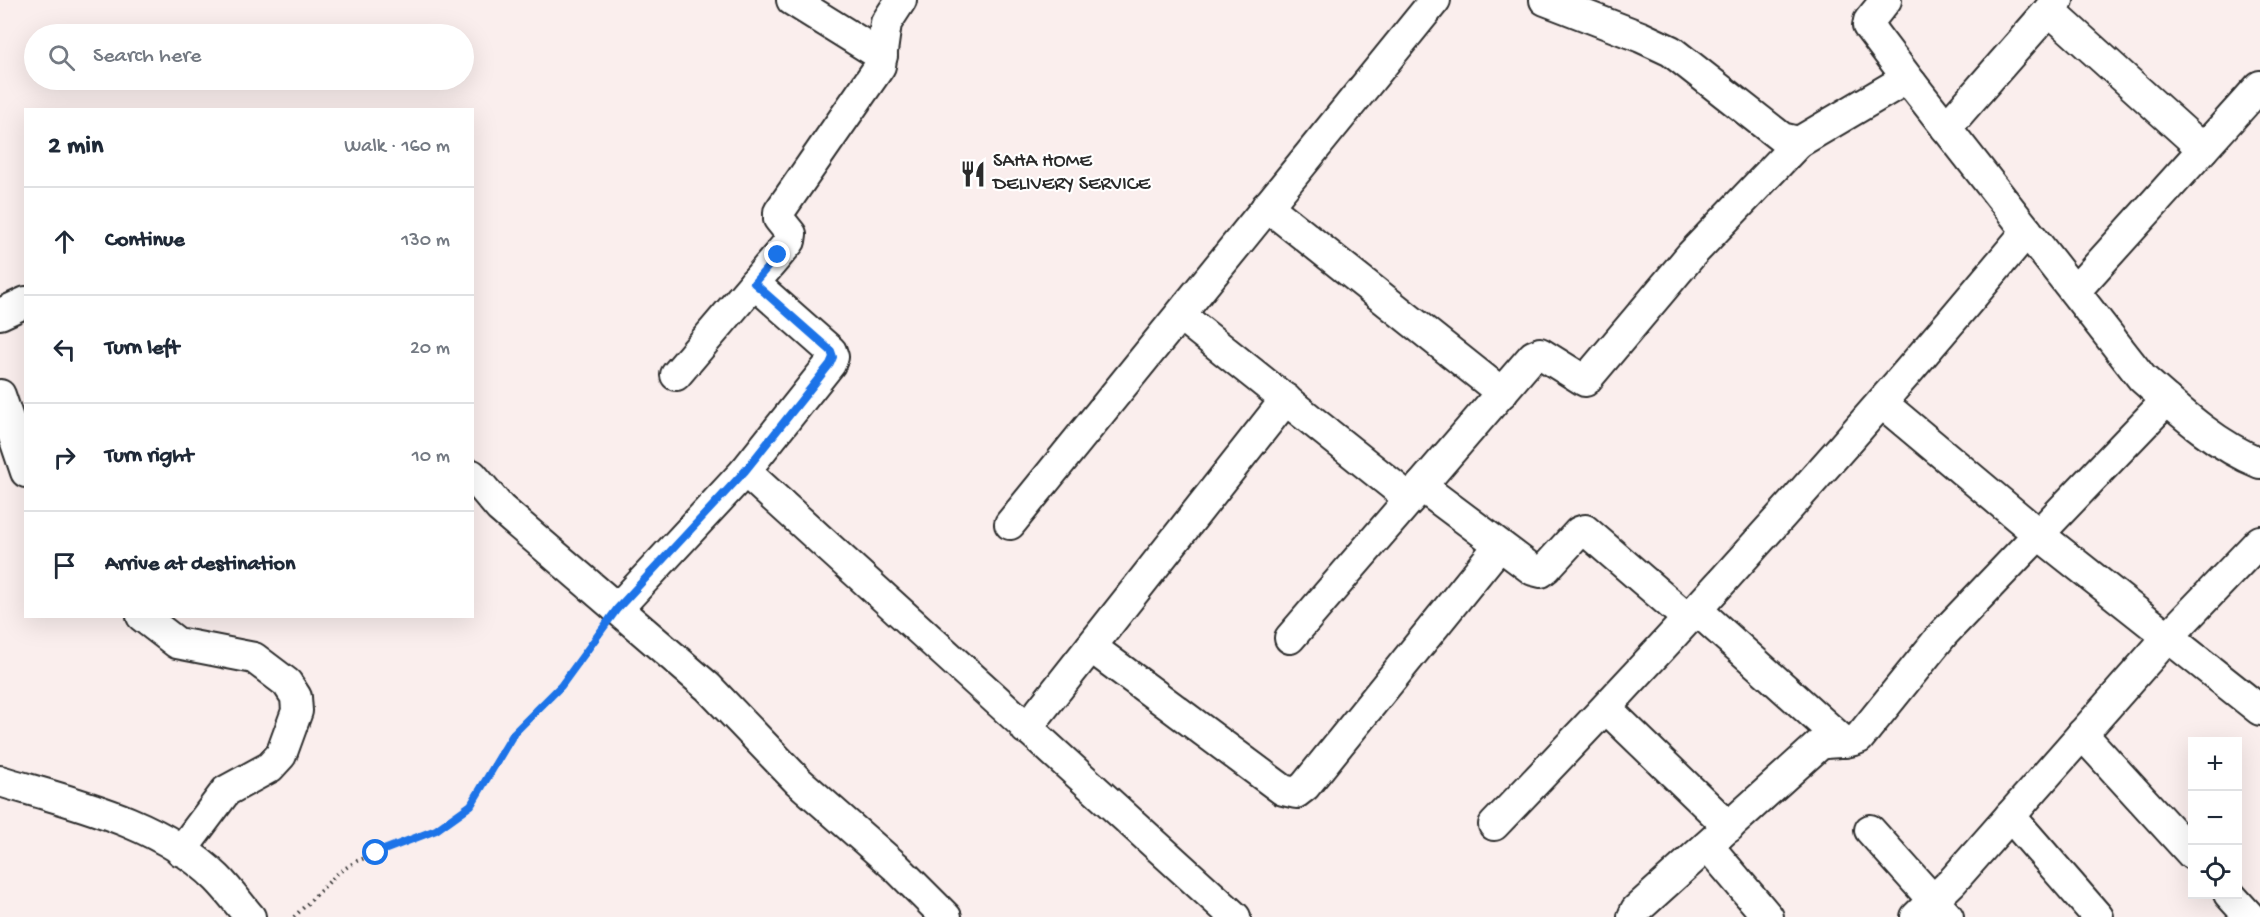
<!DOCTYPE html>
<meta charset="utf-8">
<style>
body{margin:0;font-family:"Gochi Hand",sans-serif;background:#f2f2f3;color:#1f2937}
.controls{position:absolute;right:18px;bottom:18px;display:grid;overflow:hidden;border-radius:0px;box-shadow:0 6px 24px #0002}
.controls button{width:54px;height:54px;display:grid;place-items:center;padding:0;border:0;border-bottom:2px solid #e0e1e3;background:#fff;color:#1f2937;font:30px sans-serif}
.stop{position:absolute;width:18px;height:18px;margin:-14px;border:4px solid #1a73e8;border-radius:50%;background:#fff}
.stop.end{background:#1a73e8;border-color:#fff;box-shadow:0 2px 6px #0008}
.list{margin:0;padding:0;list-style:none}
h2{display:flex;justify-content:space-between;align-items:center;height:78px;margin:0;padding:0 24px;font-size:26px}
h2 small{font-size:20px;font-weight:400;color:#747a83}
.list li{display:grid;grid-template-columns:39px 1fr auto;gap:18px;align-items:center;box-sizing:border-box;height:108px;padding:0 24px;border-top:2px solid #e0e1e3}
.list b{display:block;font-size:22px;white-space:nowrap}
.list em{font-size:20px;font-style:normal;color:#747a83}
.icon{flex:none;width:33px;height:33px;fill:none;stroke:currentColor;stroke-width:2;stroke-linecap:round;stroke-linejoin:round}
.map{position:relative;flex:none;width:2260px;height:917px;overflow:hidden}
.search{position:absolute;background:#fff;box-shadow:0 6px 24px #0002;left:24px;top:24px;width:450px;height:66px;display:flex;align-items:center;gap:15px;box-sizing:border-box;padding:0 21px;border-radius:33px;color:#747a83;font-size:22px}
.panel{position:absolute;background:#fff;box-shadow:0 6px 24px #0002;left:24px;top:108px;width:450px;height:510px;border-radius:0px}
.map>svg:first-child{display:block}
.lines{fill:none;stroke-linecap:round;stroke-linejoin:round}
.minor-casing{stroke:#2b2b2b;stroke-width:34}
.path{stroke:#2b2b2b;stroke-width:4;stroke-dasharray:1.5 4.5;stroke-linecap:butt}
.minor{stroke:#fff;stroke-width:30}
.route{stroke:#1a73e8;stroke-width:8}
.labels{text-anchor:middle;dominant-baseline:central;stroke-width:4.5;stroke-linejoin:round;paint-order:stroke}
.poi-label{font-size:20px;fill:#2b2b2b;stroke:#fff;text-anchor:start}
</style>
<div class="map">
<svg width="2260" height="917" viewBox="0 0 2260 917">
<rect width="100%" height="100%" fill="#faeeed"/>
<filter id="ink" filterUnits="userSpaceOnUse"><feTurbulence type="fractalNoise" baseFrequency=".0167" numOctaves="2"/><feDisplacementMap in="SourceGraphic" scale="12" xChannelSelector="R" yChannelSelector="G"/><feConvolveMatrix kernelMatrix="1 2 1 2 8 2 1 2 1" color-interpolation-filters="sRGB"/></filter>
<g filter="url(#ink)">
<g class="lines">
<g class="minor-casing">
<g id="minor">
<path d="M792,0L882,56"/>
<path d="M1545,0L1641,37L1671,51L1782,138L1799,142L1899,83L1906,81L1912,84L2142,378C2178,410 2215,445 2260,463"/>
<path d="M1886,0L1869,21L1868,26L1912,84"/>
<path d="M2049,10L2203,149"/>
<path d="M1946,128L2058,0"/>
<path d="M1267,206L1502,393"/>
<path d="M2075,291L2260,86"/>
<path d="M0,314L26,302"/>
<path d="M1181,316L1410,499"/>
<path d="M676,375L790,241L791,234L779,219V212L880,66L886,23L901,0"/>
<path d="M0,395L26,472"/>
<path d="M1882,403L2037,533L2260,710"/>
<path d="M745,471L1235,917"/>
<path d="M472,475L500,508L708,687L798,781L896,867L946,917"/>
<path d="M1421,486L1533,570L1541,572L1546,568L1579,532L1585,530L1688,619"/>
<path d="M1010,524L1435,0"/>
<path d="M617,609L745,471L830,364L833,357L831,351L754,283"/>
<path d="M1697,610L1844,742"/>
<path d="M142,616L177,643L254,658L287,683L296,697L297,711L281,755L270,767L226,791L181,851"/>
<path d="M1290,638L1533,356L1540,353L1585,381L1691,255L1799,142"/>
<path d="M1091,647L1283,790L1296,793L1305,786L1499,546"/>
<path d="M1607,709L1729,827"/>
<path d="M1026,729L1286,399"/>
<path d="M2082,734L2192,854"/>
<path d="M0,781C74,803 160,822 217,878C229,890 239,904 250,917"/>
<path d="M2010,816L2098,917"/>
<path d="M1494,825C1679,633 1857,436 2027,231"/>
<path d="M1870,830L1948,917"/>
<path d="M1708,846L1768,917"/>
<path d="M2229,894L2250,917"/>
<path d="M1633,917L1636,910L1819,745C1832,740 1846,745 1859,738L1943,634L2167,400"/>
<path d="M1916,917L1952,882L2167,638L2260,541"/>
</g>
</g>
<path class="path" d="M294,917L339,872L357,861L436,830L471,805L514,733L561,686L600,634"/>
<use href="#minor" class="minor"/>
</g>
</g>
<g class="lines" filter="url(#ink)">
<path class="route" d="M376,853L436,830L471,805L514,733L561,686L617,609L745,471L830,364L833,357L831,351L754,283L778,255"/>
</g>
<defs>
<g id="restaurant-bare" transform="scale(2.07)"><path d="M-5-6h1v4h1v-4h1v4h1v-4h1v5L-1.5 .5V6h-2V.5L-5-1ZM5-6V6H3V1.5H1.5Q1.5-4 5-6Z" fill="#2b2b2b" stroke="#fff" stroke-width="2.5" paint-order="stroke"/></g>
</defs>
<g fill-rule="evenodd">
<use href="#restaurant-bare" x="973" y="174"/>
</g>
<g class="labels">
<g class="poi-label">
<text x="993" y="162">SAHA HOME<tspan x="993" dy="23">DELIVERY SERVICE</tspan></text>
</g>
</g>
</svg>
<div class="controls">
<button>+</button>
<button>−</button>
<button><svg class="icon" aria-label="locate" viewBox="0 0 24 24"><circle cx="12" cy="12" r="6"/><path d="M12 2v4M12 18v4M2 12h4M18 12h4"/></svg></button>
</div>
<div class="stop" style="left:376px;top:853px"></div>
<div class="stop end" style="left:778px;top:255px"></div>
<div class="search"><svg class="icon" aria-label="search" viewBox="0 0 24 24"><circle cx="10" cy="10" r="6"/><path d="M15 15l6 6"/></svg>Search here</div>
<section class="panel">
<h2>2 min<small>Walk · 160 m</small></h2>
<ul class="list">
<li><svg class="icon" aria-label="ahead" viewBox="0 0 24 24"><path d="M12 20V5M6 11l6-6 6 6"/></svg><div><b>Continue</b></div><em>130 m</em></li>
<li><svg class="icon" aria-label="left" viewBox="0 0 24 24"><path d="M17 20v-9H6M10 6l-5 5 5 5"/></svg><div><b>Turn left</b></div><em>20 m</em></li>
<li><svg class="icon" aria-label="right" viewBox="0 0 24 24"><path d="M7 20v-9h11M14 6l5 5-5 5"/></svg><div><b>Turn right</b></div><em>10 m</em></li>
<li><svg class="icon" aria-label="arrive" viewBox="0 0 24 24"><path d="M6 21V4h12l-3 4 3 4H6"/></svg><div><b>Arrive at destination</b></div></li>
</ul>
</section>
</div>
